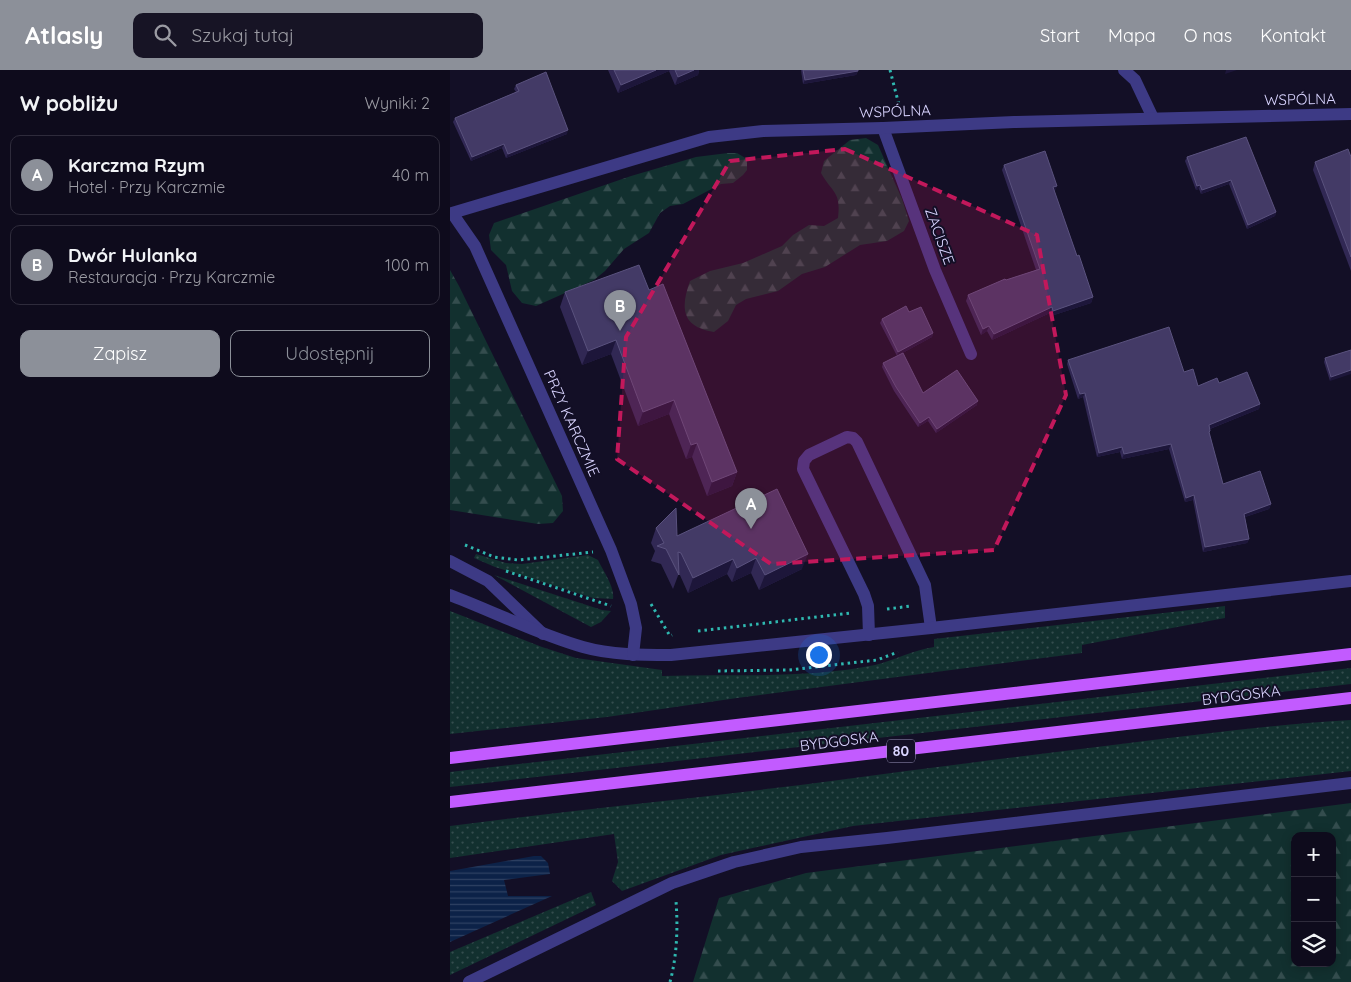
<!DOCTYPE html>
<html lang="pl">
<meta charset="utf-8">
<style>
body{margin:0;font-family:Quicksand,sans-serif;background:#171425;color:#f1f3f6}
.controls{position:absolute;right:15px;bottom:15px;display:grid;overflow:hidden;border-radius:10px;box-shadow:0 2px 12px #0003}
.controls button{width:45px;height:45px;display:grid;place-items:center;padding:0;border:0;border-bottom:1px solid #2e2b3b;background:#0e0b1c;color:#f1f3f6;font:25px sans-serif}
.you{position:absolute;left:368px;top:584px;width:18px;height:18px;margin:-12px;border:4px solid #fff;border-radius:50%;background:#1a73e8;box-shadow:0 0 0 8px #1a73e833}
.badge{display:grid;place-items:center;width:32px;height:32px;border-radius:50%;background:#8c9099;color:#fff;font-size:16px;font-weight:700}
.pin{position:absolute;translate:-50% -41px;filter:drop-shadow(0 1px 2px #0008)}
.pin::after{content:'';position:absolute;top:26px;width:18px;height:15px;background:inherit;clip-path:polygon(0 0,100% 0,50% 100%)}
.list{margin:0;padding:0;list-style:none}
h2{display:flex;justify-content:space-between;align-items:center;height:65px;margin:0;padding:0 20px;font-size:21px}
h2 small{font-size:16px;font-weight:400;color:#9b9ba3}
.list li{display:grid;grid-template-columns:32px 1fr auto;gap:15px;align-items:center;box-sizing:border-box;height:80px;margin:0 10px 10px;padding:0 10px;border:1px solid #2e2b3b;border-radius:10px}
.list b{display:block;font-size:19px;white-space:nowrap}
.list p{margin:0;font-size:16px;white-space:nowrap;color:#9b9ba3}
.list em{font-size:16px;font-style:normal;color:#9b9ba3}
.actions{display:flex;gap:10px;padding:15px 20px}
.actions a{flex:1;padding:11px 0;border:1px solid #8c9099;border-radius:10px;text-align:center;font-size:18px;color:#8c9099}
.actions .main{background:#8c9099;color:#fff}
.icon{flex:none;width:28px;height:28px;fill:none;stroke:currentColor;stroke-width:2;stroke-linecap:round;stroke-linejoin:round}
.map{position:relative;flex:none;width:901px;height:912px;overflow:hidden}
header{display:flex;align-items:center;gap:30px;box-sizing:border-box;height:70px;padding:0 25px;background:#8c9099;color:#fff}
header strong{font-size:24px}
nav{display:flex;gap:28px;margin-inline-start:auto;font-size:18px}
.search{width:350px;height:45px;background:#171425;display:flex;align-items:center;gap:12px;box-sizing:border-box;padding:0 18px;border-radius:10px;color:#9b9ba3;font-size:19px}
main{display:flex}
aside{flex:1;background:#0e0b1c}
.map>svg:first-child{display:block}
.grass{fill:url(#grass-dots)}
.forest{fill:url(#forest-firs);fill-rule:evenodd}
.water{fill:url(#water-rules)}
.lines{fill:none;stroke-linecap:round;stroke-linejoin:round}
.path{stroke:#2fb8b0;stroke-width:3;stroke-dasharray:2.5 4;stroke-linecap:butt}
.lane{stroke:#3d3a85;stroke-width:12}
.street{stroke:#3d3a85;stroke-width:12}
.primary{stroke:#c25bff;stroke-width:12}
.wall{fill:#312854}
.shaded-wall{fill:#1d163a}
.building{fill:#433a66;stroke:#5a527e}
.marked{fill:#c2185b;fill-opacity:0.2;stroke:#c2185b;stroke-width:4;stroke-dasharray:10 6;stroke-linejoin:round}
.labels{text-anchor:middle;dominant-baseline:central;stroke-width:4;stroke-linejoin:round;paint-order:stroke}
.shield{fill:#130f26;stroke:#9e99be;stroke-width:1}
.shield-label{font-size:14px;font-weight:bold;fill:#d9d4ff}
.street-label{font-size:15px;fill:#d9d4ff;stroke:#130f26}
</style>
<header>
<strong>Atlasly</strong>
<div class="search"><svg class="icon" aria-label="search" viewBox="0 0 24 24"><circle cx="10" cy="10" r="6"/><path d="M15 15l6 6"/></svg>Szukaj tutaj</div>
<nav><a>Start</a><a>Mapa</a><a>O nas</a><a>Kontakt</a></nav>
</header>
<main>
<aside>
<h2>W pobliżu<small>Wyniki: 2</small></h2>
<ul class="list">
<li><span class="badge">A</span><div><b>Karczma Rzym</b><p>Hotel · Przy Karczmie</p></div><em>40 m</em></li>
<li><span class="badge">B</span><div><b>Dwór Hulanka</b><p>Restauracja · Przy Karczmie</p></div><em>100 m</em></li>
</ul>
<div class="actions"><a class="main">Zapisz</a><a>Udostępnij</a></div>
</aside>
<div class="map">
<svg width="901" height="912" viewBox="0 0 901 912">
<defs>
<pattern id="grass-dots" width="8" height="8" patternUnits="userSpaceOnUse" patternTransform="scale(1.25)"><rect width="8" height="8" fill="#12302f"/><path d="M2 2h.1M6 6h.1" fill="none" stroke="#344d4e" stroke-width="1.8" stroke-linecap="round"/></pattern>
<pattern id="forest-firs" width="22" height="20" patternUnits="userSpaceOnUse" patternTransform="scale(1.25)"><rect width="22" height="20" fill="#12302f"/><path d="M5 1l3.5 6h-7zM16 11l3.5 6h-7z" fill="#344d4e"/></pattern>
<pattern id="water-rules" width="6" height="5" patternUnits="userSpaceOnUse" patternTransform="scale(1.25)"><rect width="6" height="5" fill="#0c2248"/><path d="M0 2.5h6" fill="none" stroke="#2f4163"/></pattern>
</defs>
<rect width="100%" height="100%" fill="#130f26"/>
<g class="grass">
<path d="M26,484L56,493L72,494L138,485L148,490C153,501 165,517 163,529L143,528L45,497L24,488Z"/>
<path d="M44,505L152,540L161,541L151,552L141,557Z"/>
<path d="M775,536V548L632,575V583L287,628L157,647L0,664V541L92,577L126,588L212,600V606C283,604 355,609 425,595C445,590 463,580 484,577V569Z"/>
<path d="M901,598V614L0,717V702Z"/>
<path d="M901,650V701L403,756L271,785L172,821L162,811L168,792L164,764L0,788V756C130,739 260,727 389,710C486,697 582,685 679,673C753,664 827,654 901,650Z"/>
<path d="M141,822L146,835L0,905V882Z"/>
</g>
<g class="forest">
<path d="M416,68L428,75L452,129L459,151L454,161L437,171L410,175L375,197L352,204L328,221L296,229L286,235L278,251L264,262C232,257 230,239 240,211L260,201L293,193L332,176L343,165L359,155L374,156L388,148C391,121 383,124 371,103L374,91L400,70Z"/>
<path d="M278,83H287L297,89V100L293,105L283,113L271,114L233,134L220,136L210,143L199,163L174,179L155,201L144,210L86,236L72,233L62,221L56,195L41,180L39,165L44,153L181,106L246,87Z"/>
<path d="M0,200L9,216L112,426L113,441L103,453L88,454L0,440Z"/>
<path d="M901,733V912H243L269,828L356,803ZM845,766H882V893H845Z"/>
</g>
<path class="water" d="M84,786H91L98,793L100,804L54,810L58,826H102L0,872V801Z"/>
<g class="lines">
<g class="path">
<path d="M440,0L450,39"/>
<path d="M15,475L44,487L68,490L143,482"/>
<path d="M56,501L161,536"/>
<path d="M201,534L220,566L222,565"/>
<path d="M437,539L461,536"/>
<path d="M248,561L401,543"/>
<path d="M268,601L339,600L427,590L448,582"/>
<path d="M220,912C227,886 228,858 226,831"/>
</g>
<g class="lane">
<path d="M674,0L685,10L703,48"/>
<path d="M0,491L38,511L93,564"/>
<path d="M419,565L418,536L414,524L353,399L354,391L359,385L397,367L403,368L407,372L475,515L481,558"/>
</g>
<g class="street">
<path d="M433,58L485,200L521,284"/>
<path d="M0,525C45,542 87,564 133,577C161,585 193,585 221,585L481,558L901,511"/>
<path d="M183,585L186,558L181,534L161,480L25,176L2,143L259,67L313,61L433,58L564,52L901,44"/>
<path d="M19,912L222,813L284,792L351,777L437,768L901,713"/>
</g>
<g class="primary">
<path d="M0,688L901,584"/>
<path d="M0,732L901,628"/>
</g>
</g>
<g class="wall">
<path d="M158,0H249L248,5L225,15L219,1L168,23Z"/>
<path d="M351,0H408V1L406,5L353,14Z"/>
<path d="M66,15L117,64L56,88L52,78L21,91L3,52L5,48L66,22L64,19Z"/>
<path d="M796,67L826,142L825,146L797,159L779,114L751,124L749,119L746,120L735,91L737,87Z"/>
<path d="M901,87V201L863,100L865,92Z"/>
<path d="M554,95L605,121H604L627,186L643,227L641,233L601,246L600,243L542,270L537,261L531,265L516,231L518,225L556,210L586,200L552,100Z"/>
<path d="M199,220L287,402L282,416L257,426L242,387L236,389L219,344L188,356L161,284L132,295L110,237L115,222Z"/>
<path d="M459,242L483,263L482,267L447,286L430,253L432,249Z"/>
<path d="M901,280L880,311L874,292L875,288Z"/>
<path d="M618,290L734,302L748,316L769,313L810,334L809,339L760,359L759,364L773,414L821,434L819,439L795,447L799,469L797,473L753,482L743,430L735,432L719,379L672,389L670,382L647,387L633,327L628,329L617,294Z"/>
<path d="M433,293L473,323L527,335L486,363L478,351L468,357L444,321L432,297Z"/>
<path d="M206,458L227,466L352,499L309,520L301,503L282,512L277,504L238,523L229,503L223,519L211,494L201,491L205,481L201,473Z"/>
</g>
<g class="shaded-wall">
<path d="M206,0H220L219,1L168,23L171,15Z"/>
<path d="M244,0H249L248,5L225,15L228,7Z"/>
<path d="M776,0H787L775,4Z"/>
<path d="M408,1L406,5L353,14L355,10Z"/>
<path d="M118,60L117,64L56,88L58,84Z"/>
<path d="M54,74L52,78L21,91L22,87Z"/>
<path d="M781,110L779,114L751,124L752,120Z"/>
<path d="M750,115L749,119L746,120L747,116Z"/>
<path d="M607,116L605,121L601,123L603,117Z"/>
<path d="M826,142L825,146L797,159L798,155Z"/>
<path d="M643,227L641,233L601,246L603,241Z"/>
<path d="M602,237L600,243L542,270L544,264Z"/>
<path d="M539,256L537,261L531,265L533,259Z"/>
<path d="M483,263L482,267L447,286L448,282Z"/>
<path d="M166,270L161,284L132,295L138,281Z"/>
<path d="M901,300V304L880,311L881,307Z"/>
<path d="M635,323L633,327L628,329L630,324Z"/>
<path d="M224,330L219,344L188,356L193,342Z"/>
<path d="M528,331L527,335L486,363L487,359Z"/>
<path d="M810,334L809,339L757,360L759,355Z"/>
<path d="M479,347L478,351L468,357L470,353Z"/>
<path d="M247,373L242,387L236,389L241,375Z"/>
<path d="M721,374L719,379L672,389L674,384Z"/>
<path d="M672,377L670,382L647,387L649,383Z"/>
<path d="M287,402L282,416L257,426L262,412Z"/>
<path d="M744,425L743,430L735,432L736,428Z"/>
<path d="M821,434L819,439L792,448L794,444Z"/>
<path d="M799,469L797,473L753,482L755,477Z"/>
<path d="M358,484L352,499L309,520L315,505Z"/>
<path d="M306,488L301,503L282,512L287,498Z"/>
<path d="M283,489L277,504L238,523L243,508Z"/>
</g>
<g class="building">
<path d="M164,0H206L171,15Z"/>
<path d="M225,0H244L228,7Z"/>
<path d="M353,0H408V1L355,10Z"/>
<path d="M96,2L118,60L58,84L54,74L22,87L5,48L69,21L66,15Z"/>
<path d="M796,67L826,142L798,155L781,110L752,120L750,115L747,116L737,87Z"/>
<path d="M898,79L901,87V187L865,92Z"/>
<path d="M595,81L607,116L603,117L627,186L629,185L643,227L603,241L602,237L544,264L539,256L533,259L518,225L555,209L556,210L590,199L554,95Z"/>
<path d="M189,195L199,220L213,214L287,402L262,412L247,373L241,375L224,330L193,342L166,270L138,281L115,222Z"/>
<path d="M456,236L459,242L471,237L483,263L448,282L432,249Z"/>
<path d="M719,257L734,302L743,299L748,316L767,308L769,313L797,302L810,334L759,355L760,361L759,362L773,414L810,401L821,434L794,444L799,469L755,477L744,425L736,428L721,374L674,384L672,377L649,383L635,323L630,324L618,290Z"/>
<path d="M901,280V300L881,307L875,288Z"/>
<path d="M453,283L473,323L507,300L528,331L487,359L479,347L470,353L446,317L433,293Z"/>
<path d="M327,419L358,484L315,505L306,488L287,498L283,489L243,508L231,483L228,482L229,505L216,479L207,476L214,473L206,458L226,438L227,466Z"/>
</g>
<path class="marked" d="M395,79L587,165L616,325L544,480L321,494L167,389L176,267L280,91Z"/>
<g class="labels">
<rect class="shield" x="437" y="669.5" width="28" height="23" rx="4"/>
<g class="shield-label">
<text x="451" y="681">80</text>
</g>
<g class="street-label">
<text transform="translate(850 29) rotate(-1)">WSPÓLNA</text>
<text transform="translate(445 41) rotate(-2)">WSPÓLNA</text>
<text transform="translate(490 166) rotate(70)">ZACISZE</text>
<text transform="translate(122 353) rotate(66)">PRZY KARCZMIE</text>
<text transform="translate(791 625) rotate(-7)">BYDGOSKA</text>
<text transform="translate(389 671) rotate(-7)">BYDGOSKA</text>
</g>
</g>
</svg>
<div class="controls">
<button>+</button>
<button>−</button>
<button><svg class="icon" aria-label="layers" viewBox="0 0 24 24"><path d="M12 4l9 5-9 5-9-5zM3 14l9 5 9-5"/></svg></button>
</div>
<div class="you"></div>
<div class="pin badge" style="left:301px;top:459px">A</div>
<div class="pin badge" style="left:170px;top:261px">B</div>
</div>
</main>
